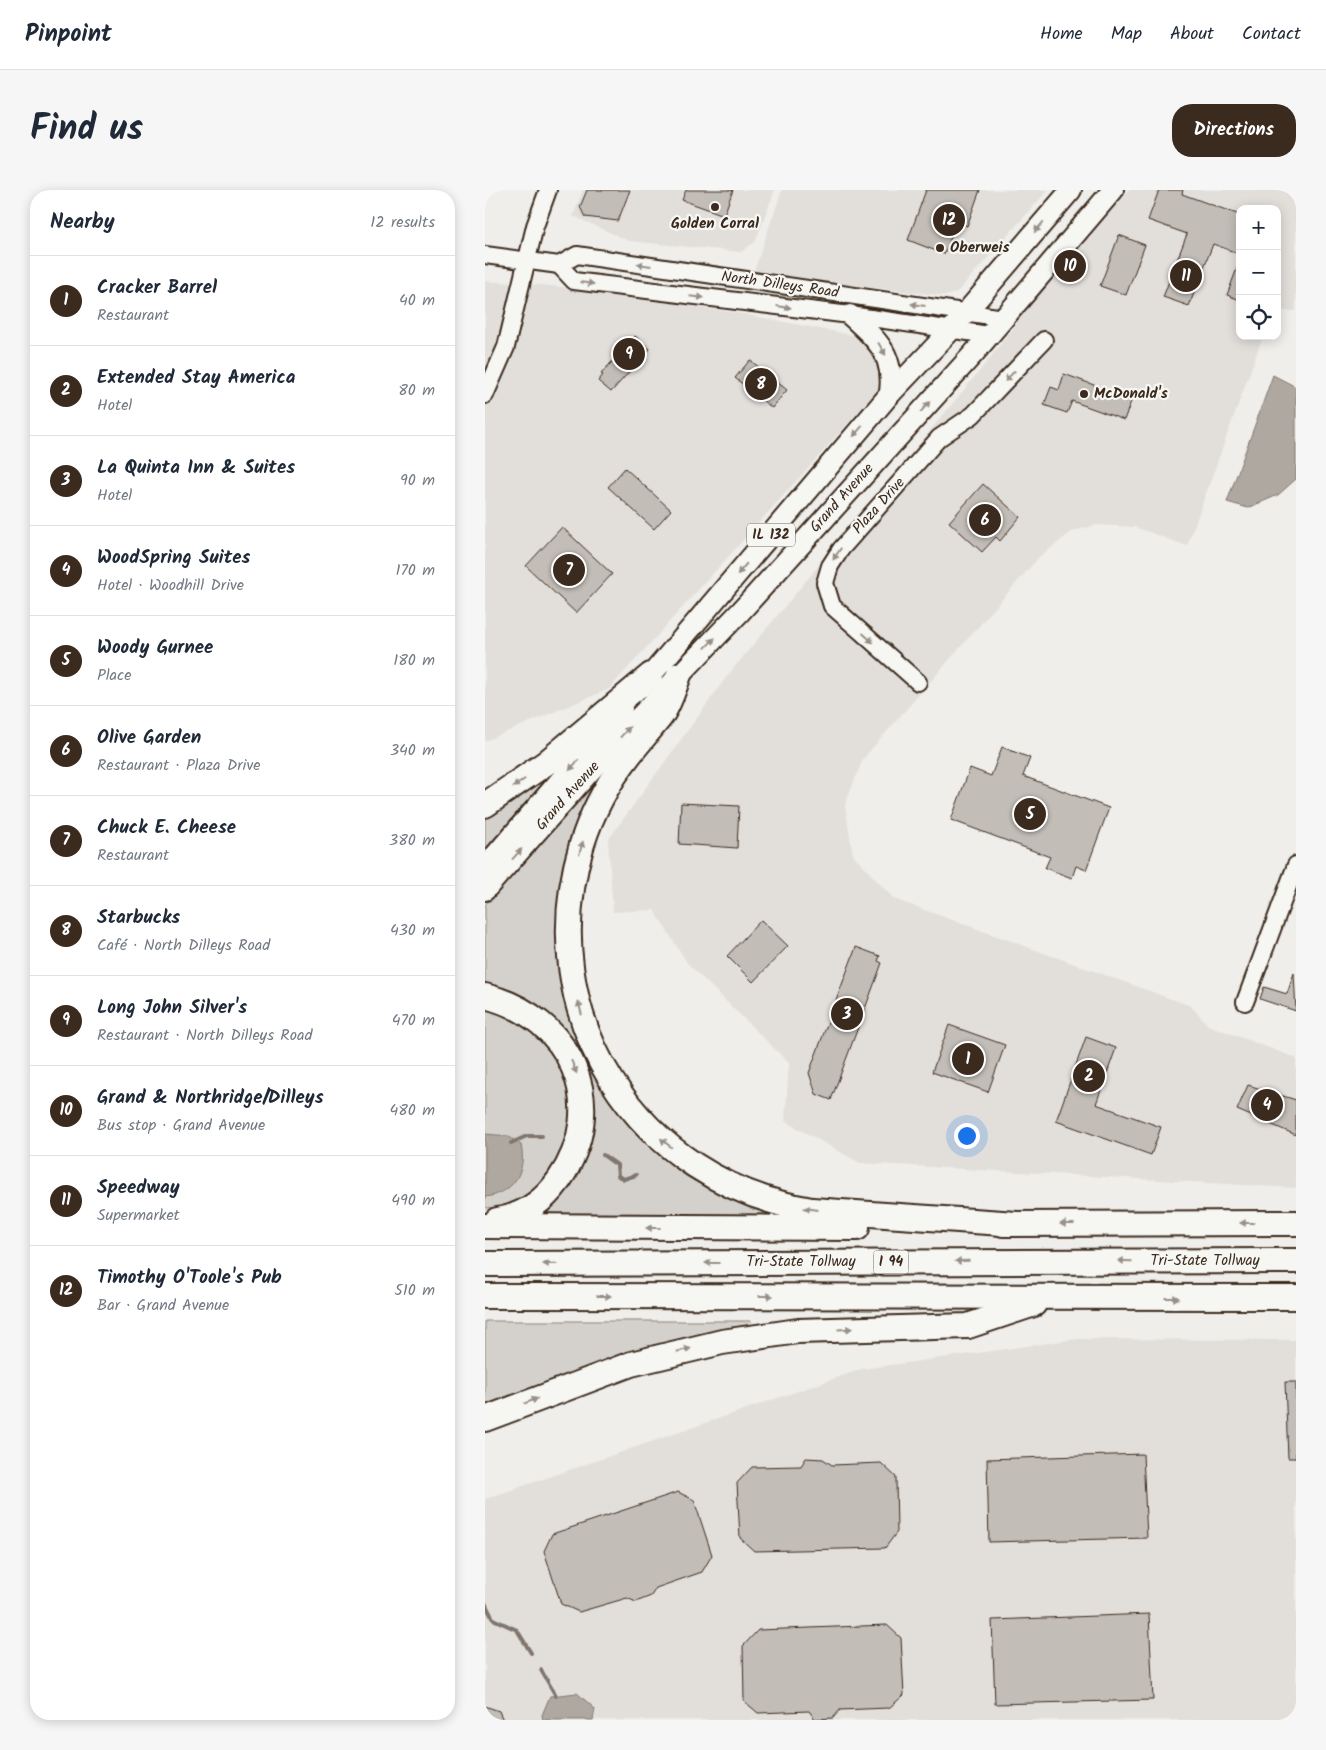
<!DOCTYPE html>
<meta charset="utf-8">
<style>
body{margin:0;font-family:Kalam,sans-serif;background:#f6f6f7;color:#1f2937}
.controls{position:absolute;right:15px;top:15px;display:grid;overflow:hidden;border-radius:10px;box-shadow:0 2px 12px #0003}
.controls button{width:45px;height:45px;display:grid;place-items:center;padding:0;border:0;border-bottom:1px solid #e0e1e3;background:#fff;color:#1f2937;font:25px sans-serif}
.you{position:absolute;left:481px;top:945px;width:18px;height:18px;margin:-12px;border:4px solid #fff;border-radius:50%;background:#1a73e8;box-shadow:0 0 0 8px #1a73e833}
.badge{display:grid;place-items:center;width:32px;height:32px;border-radius:50%;background:#3b2a1e;color:#fff;font-size:16px;font-weight:700}
.pin{position:absolute;translate:-50% -50%;border:2px solid #fff;box-shadow:0 1px 5px #0006}
.list{margin:0;padding:0;list-style:none}
h2{display:flex;justify-content:space-between;align-items:center;height:65px;margin:0;padding:0 20px;font-size:21px}
h2 small{font-size:16px;font-weight:400;color:#747a83}
.list li{display:grid;grid-template-columns:32px 1fr auto;gap:15px;align-items:center;box-sizing:border-box;height:90px;padding:0 20px;border-top:1px solid #e0e1e3}
.list b{display:block;font-size:19px;white-space:nowrap}
.list p{margin:0;font-size:16px;white-space:nowrap;color:#747a83}
.list em{font-size:16px;font-style:normal;color:#747a83}
.icon{flex:none;width:28px;height:28px;fill:none;stroke:currentColor;stroke-width:2;stroke-linecap:round;stroke-linejoin:round}
.map{position:relative;flex:none;width:811px;height:1530px;overflow:hidden;border-radius:20px}
header{display:flex;align-items:center;gap:30px;box-sizing:border-box;height:70px;padding:0 25px;background:#fff;border-bottom:1px solid #e0e1e3}
header strong{font-size:24px}
nav{display:flex;gap:28px;margin-inline-start:auto;font-size:18px}
.intro{display:flex;align-items:center;justify-content:space-between;box-sizing:border-box;height:120px;padding:0 30px}
h1{margin:0;font-size:35px}
.button{padding:12px 22px;border-radius:20px;background:#3b2a1e;color:#fff;font-size:18px;font-weight:700}
main{display:flex;gap:30px;padding:0 30px}
aside{flex:1;background:#fff;border-radius:20px;box-shadow:0 2px 12px #0003}
.map>svg:first-child{display:block}
.built{fill:#e2dfdb}
.green{fill:#d4d1cc;stroke:#887e75}
.water{fill:#afa8a1;stroke:#81766d}
.lines{fill:none;stroke-linecap:round;stroke-linejoin:round}
.stream{stroke:#81766d;stroke-width:4}
.building{fill:#c2bdb7;stroke:#3b2a1e}
.minor-casing{stroke:#3b2a1e;stroke-width:20}
.major-casing{stroke:#3b2a1e;stroke-width:24}
.highway-casing{stroke:#3b2a1e;stroke-width:28}
.minor{stroke:#f6f6f2;stroke-width:16}
.major{stroke:#f6f6f2;stroke-width:20}
.highway{stroke:#f6f6f2;stroke-width:24}
.oneway{fill:#989088}
.poi-dot{fill:#3b2a1e;stroke:#f6f6f2;stroke-width:2}
.labels{text-anchor:middle;dominant-baseline:central;stroke-width:4.5;stroke-linejoin:round;paint-order:stroke}
.shield{fill:#f6f6f2;stroke:#73675e;stroke-width:1}
.shield-label{font-size:14px;font-weight:bold;fill:#3b2a1e}
.poi-label{font-size:15px;font-weight:bold;fill:#3b2a1e;stroke:#f6f6f2;text-anchor:start}
.street-label{font-size:15px;fill:#3b2a1e;stroke:#f6f6f2}
</style>
<header>
<strong>Pinpoint</strong>
<nav><a>Home</a><a>Map</a><a>About</a><a>Contact</a></nav>
</header>
<div class="intro"><h1>Find us</h1><a class="button">Directions</a></div>
<main>
<aside>
<h2>Nearby<small>12 results</small></h2>
<ul class="list">
<li><span class="badge">1</span><div><b>Cracker Barrel</b><p>Restaurant</p></div><em>40 m</em></li>
<li><span class="badge">2</span><div><b>Extended Stay America</b><p>Hotel</p></div><em>80 m</em></li>
<li><span class="badge">3</span><div><b>La Quinta Inn &amp; Suites</b><p>Hotel</p></div><em>90 m</em></li>
<li><span class="badge">4</span><div><b>WoodSpring Suites</b><p>Hotel · Woodhill Drive</p></div><em>170 m</em></li>
<li><span class="badge">5</span><div><b>Woody Gurnee</b><p>Place</p></div><em>180 m</em></li>
<li><span class="badge">6</span><div><b>Olive Garden</b><p>Restaurant · Plaza Drive</p></div><em>340 m</em></li>
<li><span class="badge">7</span><div><b>Chuck E. Cheese</b><p>Restaurant</p></div><em>380 m</em></li>
<li><span class="badge">8</span><div><b>Starbucks</b><p>Café · North Dilleys Road</p></div><em>430 m</em></li>
<li><span class="badge">9</span><div><b>Long John Silver's</b><p>Restaurant · North Dilleys Road</p></div><em>470 m</em></li>
<li><span class="badge">10</span><div><b>Grand &amp; Northridge/Dilleys</b><p>Bus stop · Grand Avenue</p></div><em>480 m</em></li>
<li><span class="badge">11</span><div><b>Speedway</b><p>Supermarket</p></div><em>490 m</em></li>
<li><span class="badge">12</span><div><b>Timothy O'Toole's Pub</b><p>Bar · Grand Avenue</p></div><em>510 m</em></li>
</ul>
</aside>
<div class="map">
<svg width="811" height="1530" viewBox="0 0 811 1530">
<rect width="100%" height="100%" fill="#efeeea"/>
<filter id="ink" filterUnits="userSpaceOnUse"><feTurbulence type="fractalNoise" baseFrequency=".02" numOctaves="2"/><feDisplacementMap in="SourceGraphic" scale="10" xChannelSelector="R" yChannelSelector="G"/><feConvolveMatrix kernelMatrix="1 2 1 2 8 2 1 2 1" color-interpolation-filters="sRGB"/></filter>
<g filter="url(#ink)">
<g class="built">
<path d="M98,0H290L270,52L256,62L144,51L88,26Z"/>
<path d="M297,0H563L475,99L470,103L461,106L268,84Z"/>
<path d="M643,0H811V121H792V19H755V146H778L702,356L650,337L612,335L588,341L554,367L378,569L360,615L368,665L409,709L706,816L723,835L811,868V998L375,973L300,931L304,873L203,774L169,720L128,722L123,650L243,485L501,173L558,99Z"/>
<path d="M0,91L68,96L121,103L253,123L372,146L384,152L398,177L396,197L124,499L0,551Z"/>
<path d="M592,1149L811,1150V1530H0V1309L377,1179Z"/>
</g>
<g class="green">
<path d="M70,579L0,659V624Z"/>
<path d="M109,593L112,596C101,619 89,641 82,666C53,775 88,892 174,964C183,971 191,980 201,986C226,1002 255,1013 283,1024V1027H50L104,947L69,830L52,817L22,800L19,802L0,796V715Z"/>
<path d="M0,816C20,823 45,833 59,850C66,859 75,872 79,882C96,920 82,973 52,998C44,1005 34,1014 23,1017C16,1018 7,1017 0,1018Z"/>
<path d="M0,1131H266L265,1136L186,1151L137,1165L0,1217Z"/>
</g>
<g class="water">
<path d="M788,185L811,197V289L793,305L763,318L742,312Z"/>
<path d="M0,944L23,946L36,955C42,981 28,1004 0,1007Z"/>
<path d="M92,1503L110,1519L108,1530H58L57,1525L65,1506Z"/>
</g>
<g class="lines">
<g class="stream">
<path d="M26,953L42,946H57"/>
<path d="M118,965L132,975L133,986L139,989L151,985"/>
<path d="M0,1413L8,1429L32,1440L46,1463"/>
<path d="M56,1480L71,1506"/>
</g>
</g>
<g class="building">
<path d="M102,0H145L133,31L100,27L95,17Z"/>
<path d="M201,0H248L239,25L197,10Z"/>
<path d="M441,0H495L482,36L477,34L474,38L469,40L459,64L423,50Z"/>
<path d="M674,0H698L697,4L755,25V64L728,54L704,116L678,107L702,44L663,30Z"/>
<path d="M634,45L660,55L641,105L615,96Z"/>
<path d="M754,73H755V110L742,105Z"/>
<path d="M150,146L165,159L126,202L113,191L118,185L116,184Z"/>
<path d="M265,170L302,200L287,218L250,188Z"/>
<path d="M579,184L647,209L639,230L587,211L582,223L559,215L566,197L574,200Z"/>
<path d="M140,278L186,320L169,339L123,297Z"/>
<path d="M498,294L535,327L515,351L511,347L497,362L464,332Z"/>
<path d="M77,337L127,384L91,423L41,376Z"/>
<path d="M517,557L545,568L538,586L624,618L601,680L591,676L587,688L560,678L565,667L466,630L485,578L506,586Z"/>
<path d="M196,613L254,616L252,658L194,654Z"/>
<path d="M276,730L303,756L268,792L242,766Z"/>
<path d="M371,757L395,766L393,771L397,773L346,910L331,904L324,883Z"/>
<path d="M809,783L811,821L775,809L779,797L802,804Z"/>
<path d="M464,835L520,855L503,902L447,882Z"/>
<path d="M601,847L631,858L611,914L676,937L666,965L571,931Z"/>
<path d="M763,895L811,910V945L752,920Z"/>
<path d="M800,1192H811V1268H803Z"/>
<path d="M658,1264L662,1348L504,1352L502,1269Z"/>
<path d="M321,1268L338,1269L347,1275L396,1273L411,1287L412,1342L400,1358L269,1361L255,1348L252,1293L267,1277L316,1276Z"/>
<path d="M193,1302L209,1310L227,1365L217,1382L171,1398L166,1406L151,1412L142,1408L94,1422L76,1414L59,1361L67,1344Z"/>
<path d="M664,1424L668,1510L510,1514L507,1430Z"/>
<path d="M402,1435L416,1448L419,1505L404,1518L355,1520L348,1528L330,1529L324,1521L273,1523L259,1511L258,1456L273,1440Z"/>
<path d="M0,1516L14,1521L18,1530H0Z"/>
</g>
<g class="lines">
<g class="minor-casing">
<g id="minor">
<path d="M0,65L74,75L92,65L519,128"/>
<path d="M74,75L89,91L365,125L504,145"/>
<path d="M0,205L21,157L50,36L63,0"/>
<path d="M433,492L347,416L340,393L345,376L356,359L454,248L488,225L559,150"/>
<path d="M760,812L811,675"/>
</g>
</g>
<g class="major-casing">
<g id="major">
<path d="M365,125C392,150 410,164 405,204"/>
<path d="M156,497L405,204L466,140L586,0"/>
<path d="M0,677L137,519"/>
<path d="M0,700L140,542L256,421L490,162L628,0"/>
</g>
</g>
<g class="highway-casing">
<g id="highway">
<path d="M194,485C189,498 184,515 176,526C166,539 155,551 145,564C124,591 107,622 97,654C45,826 152,992 327,1020L532,1034"/>
<path d="M0,615L61,573L166,485"/>
<path d="M0,806C86,827 126,915 74,990C59,1011 39,1026 12,1030"/>
<path d="M518,1034L811,1033"/>
<path d="M0,1036L372,1038"/>
<path d="M0,1074L811,1071"/>
<path d="M0,1106L811,1107"/>
<path d="M0,1229L146,1174L237,1152L313,1141L483,1136L549,1114"/>
</g>
</g>
<use href="#minor" class="minor"/>
<use href="#major" class="major"/>
<use href="#highway" class="highway"/>
</g>
<defs><path id="oneway-solid" d="M-6-.8H1V-3.2L6.5 0L1 3.2V.8H-6Z" transform="scale(1.25)"/></defs>
<g class="oneway">
<use href="#oneway-solid" transform="translate(554 37) rotate(131)"/>
<use href="#oneway-solid" transform="translate(159 75) rotate(-172)"/>
<use href="#oneway-solid" transform="translate(102 93) rotate(8)"/>
<use href="#oneway-solid" transform="translate(212 107) rotate(6)"/>
<use href="#oneway-solid" transform="translate(433 115) rotate(-172)"/>
<use href="#oneway-solid" transform="translate(299 117) rotate(7)"/>
<use href="#oneway-solid" transform="translate(397 159) rotate(59)"/>
<use href="#oneway-solid" transform="translate(525 186) rotate(133)"/>
<use href="#oneway-solid" transform="translate(440 217) rotate(-48)"/>
<use href="#oneway-solid" transform="translate(373 241) rotate(131)"/>
<use href="#oneway-solid" transform="translate(352 364) rotate(124)"/>
<use href="#oneway-solid" transform="translate(257 379) rotate(130)"/>
<use href="#oneway-solid" transform="translate(383 448) rotate(42)"/>
<use href="#oneway-solid" transform="translate(225 453) rotate(-46)"/>
<use href="#oneway-solid" transform="translate(140 542) rotate(-48)"/>
<use href="#oneway-solid" transform="translate(89 575) rotate(131)"/>
<use href="#oneway-solid" transform="translate(34 593) rotate(145)"/>
<use href="#oneway-solid" transform="translate(96 658) rotate(-74)"/>
<use href="#oneway-solid" transform="translate(32 664) rotate(-48)"/>
<use href="#oneway-solid" transform="translate(95 818) rotate(-104)"/>
<use href="#oneway-solid" transform="translate(89 877) rotate(68)"/>
<use href="#oneway-solid" transform="translate(181 953) rotate(-140)"/>
<use href="#oneway-solid" transform="translate(326 1019) rotate(-173)"/>
<use href="#oneway-solid" transform="translate(762 1033) rotate(180)"/>
<use href="#oneway-solid" transform="translate(582 1034) rotate(180)"/>
<use href="#oneway-solid" transform="translate(168 1038) rotate(-180)"/>
<use href="#oneway-solid" transform="translate(477 1071) rotate(179)"/>
<use href="#oneway-solid" transform="translate(640 1071) rotate(-179)"/>
<use href="#oneway-solid" transform="translate(227 1073) rotate(180)"/>
<use href="#oneway-solid" transform="translate(65 1074) rotate(180)"/>
<use href="#oneway-solid" transform="translate(119 1106)"/>
<use href="#oneway-solid" transform="translate(281 1106)"/>
<use href="#oneway-solid" transform="translate(687 1108)"/>
<use href="#oneway-solid" transform="translate(360 1139) rotate(-3)"/>
<use href="#oneway-solid" transform="translate(199 1160) rotate(-13)"/>
<use href="#oneway-solid" transform="translate(46 1211) rotate(-21)"/>
</g>
</g>
<g class="poi-dot">
<circle cx="230" cy="17" r="5"/>
<circle cx="455" cy="58" r="5"/>
<circle cx="599" cy="204" r="5"/>
</g>
<g class="labels">
<g class="shield">
<rect x="262" y="333.5" width="48" height="23" rx="4"/>
<rect x="388.5" y="1060.5" width="35" height="23" rx="4"/>
</g>
<g class="shield-label">
<text x="286" y="345">IL 132</text>
<text x="406" y="1072">I 94</text>
</g>
<g class="poi-label">
<text x="230" y="34" text-anchor="middle">Golden Corral</text>
<text x="465" y="58">Oberweis</text>
<text x="609" y="204">McDonald's</text>
</g>
<g class="street-label">
<text transform="translate(295 95) rotate(8)">North Dilleys Road</text>
<text transform="translate(357 308) rotate(-48)">Grand Avenue</text>
<text transform="translate(394 316) rotate(-48)">Plaza Drive</text>
<text transform="translate(83 606) rotate(-48)">Grand Avenue</text>
<text x="720" y="1071">Tri-State Tollway</text>
<text x="316" y="1072">Tri-State Tollway</text>
</g>
</g>
</svg>
<div class="controls">
<button>+</button>
<button>−</button>
<button><svg class="icon" aria-label="locate" viewBox="0 0 24 24"><circle cx="12" cy="12" r="6"/><path d="M12 2v4M12 18v4M2 12h4M18 12h4"/></svg></button>
</div>
<div class="you"></div>
<div class="pin badge" style="left:483px;top:869px">1</div>
<div class="pin badge" style="left:604px;top:886px">2</div>
<div class="pin badge" style="left:362px;top:824px">3</div>
<div class="pin badge" style="left:782px;top:915px">4</div>
<div class="pin badge" style="left:545px;top:624px">5</div>
<div class="pin badge" style="left:500px;top:330px">6</div>
<div class="pin badge" style="left:84px;top:380px">7</div>
<div class="pin badge" style="left:276px;top:194px">8</div>
<div class="pin badge" style="left:144px;top:164px">9</div>
<div class="pin badge" style="left:585px;top:76px">10</div>
<div class="pin badge" style="left:701px;top:86px">11</div>
<div class="pin badge" style="left:464px;top:30px">12</div>
</div>
</main>
